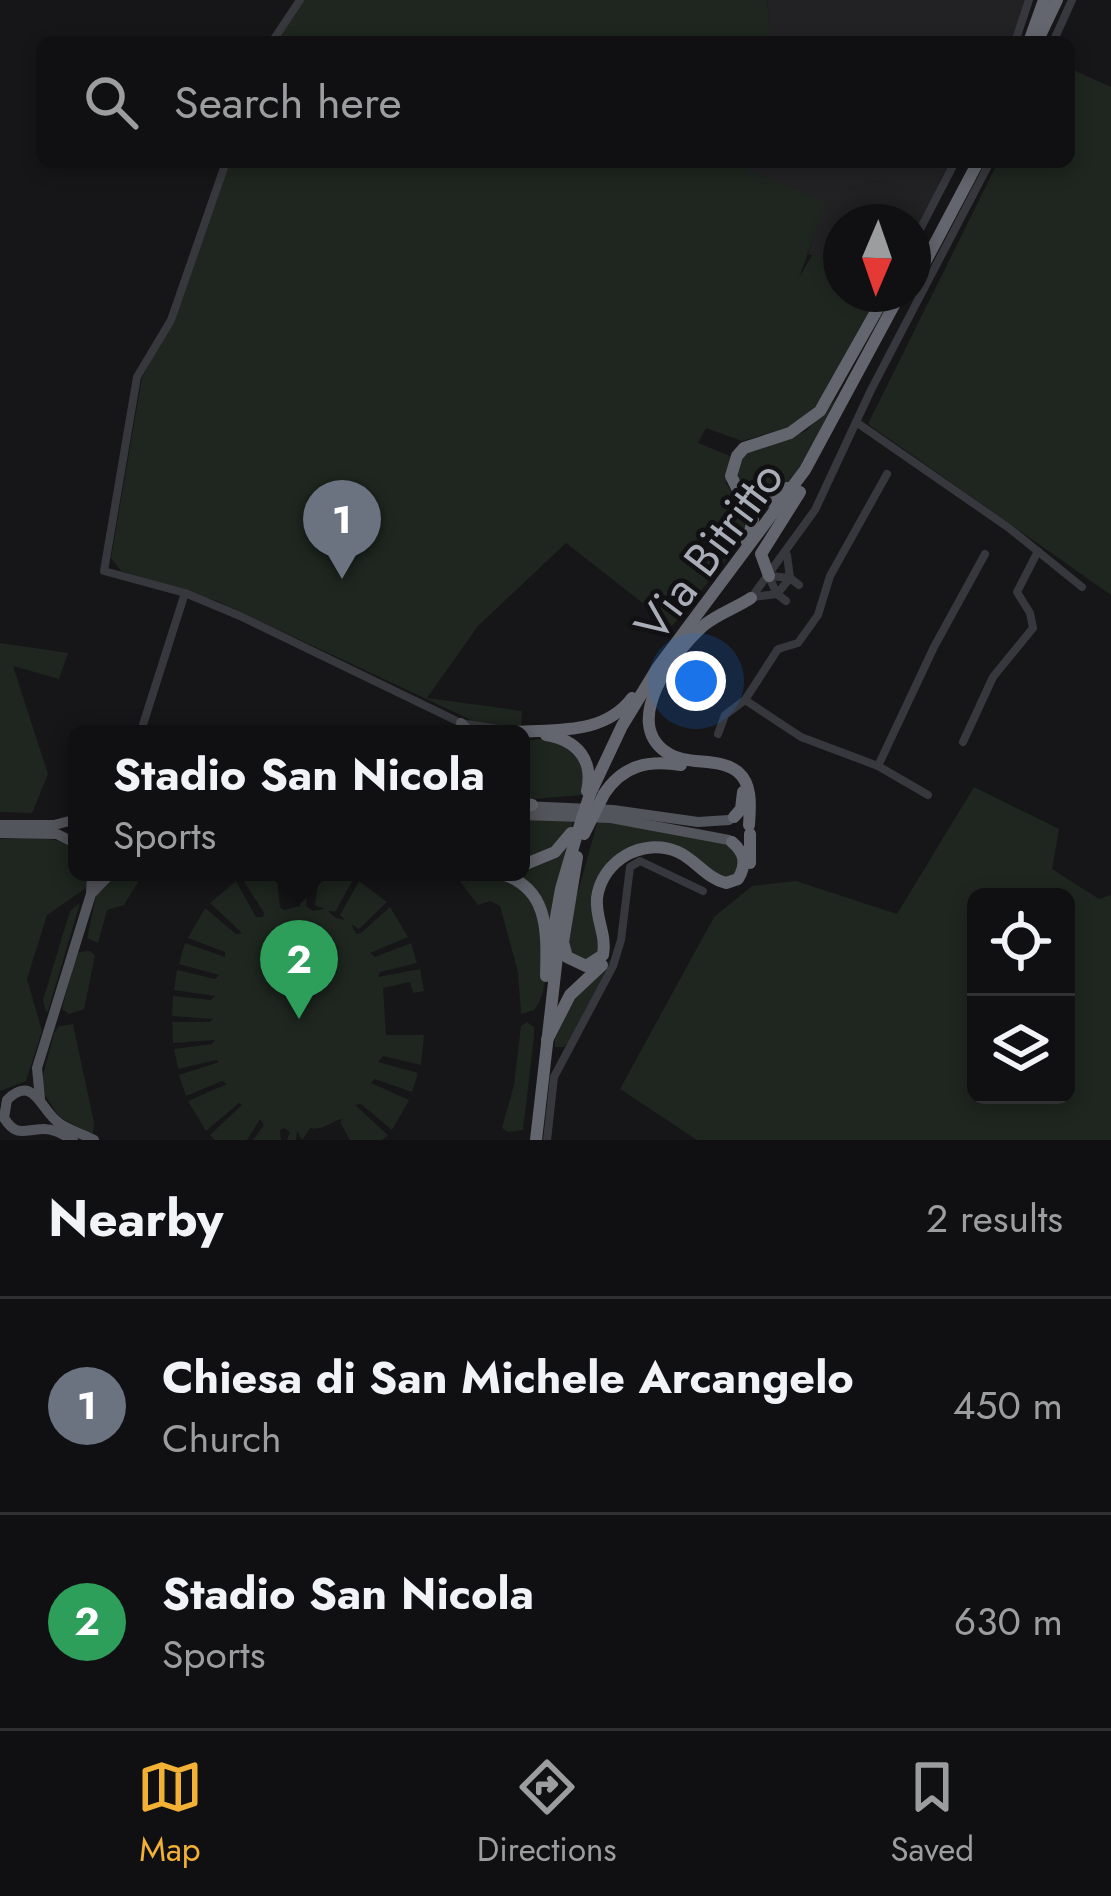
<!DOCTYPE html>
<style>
body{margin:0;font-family:Jost,sans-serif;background:#1e1e20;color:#f1f3f6}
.controls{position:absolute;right:36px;bottom:36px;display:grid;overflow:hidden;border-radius:18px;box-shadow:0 6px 18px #0003}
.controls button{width:108px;height:108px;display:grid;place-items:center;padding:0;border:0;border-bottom:3px solid #303032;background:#101012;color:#f1f3f6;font:60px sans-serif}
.compass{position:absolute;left:823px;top:204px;width:108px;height:108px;border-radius:50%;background:#101012;box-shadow:0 6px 18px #0003;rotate:182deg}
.you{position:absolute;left:696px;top:681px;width:42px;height:42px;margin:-30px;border:9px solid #fff;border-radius:50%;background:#1a73e8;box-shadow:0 0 0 18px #1a73e833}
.badge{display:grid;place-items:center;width:78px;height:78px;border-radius:50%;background:#f2b134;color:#fff;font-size:39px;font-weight:700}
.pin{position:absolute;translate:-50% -99px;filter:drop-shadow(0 3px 6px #0008)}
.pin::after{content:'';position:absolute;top:63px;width:42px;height:36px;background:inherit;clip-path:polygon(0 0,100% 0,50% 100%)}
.popup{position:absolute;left:68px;top:725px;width:462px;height:156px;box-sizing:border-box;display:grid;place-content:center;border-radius:18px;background:#101012;filter:drop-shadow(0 3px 9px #0005);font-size:39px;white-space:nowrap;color:#9c9d9f}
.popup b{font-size:45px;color:#f1f3f6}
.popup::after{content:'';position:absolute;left:50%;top:100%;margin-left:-24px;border:24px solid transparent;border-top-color:#101012}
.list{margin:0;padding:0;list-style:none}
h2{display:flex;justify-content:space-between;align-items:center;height:156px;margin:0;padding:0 48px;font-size:51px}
h2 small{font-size:39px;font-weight:400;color:#9c9d9f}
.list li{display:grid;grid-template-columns:78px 1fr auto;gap:36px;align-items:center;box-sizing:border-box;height:216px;padding:0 48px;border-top:3px solid #303032}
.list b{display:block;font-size:45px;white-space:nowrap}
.list p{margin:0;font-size:39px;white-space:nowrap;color:#9c9d9f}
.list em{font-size:39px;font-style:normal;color:#9c9d9f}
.icon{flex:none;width:66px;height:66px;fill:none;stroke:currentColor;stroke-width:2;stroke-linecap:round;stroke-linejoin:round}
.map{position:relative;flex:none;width:1111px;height:1140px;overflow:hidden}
.search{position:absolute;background:#101012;box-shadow:0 6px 18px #0003;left:36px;right:36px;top:36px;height:132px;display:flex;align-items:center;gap:30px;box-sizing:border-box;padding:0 42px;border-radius:18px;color:#9c9d9f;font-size:45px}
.sheet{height:588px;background:#101012}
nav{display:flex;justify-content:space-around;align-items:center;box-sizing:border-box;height:168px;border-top:3px solid #303032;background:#101012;font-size:33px;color:#9c9d9f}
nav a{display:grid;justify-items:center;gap:6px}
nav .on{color:#f2b134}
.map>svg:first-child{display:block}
.built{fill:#222225}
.green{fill:#1e261f;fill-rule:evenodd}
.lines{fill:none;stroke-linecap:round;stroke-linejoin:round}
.minor{stroke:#37383d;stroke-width:8}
.major{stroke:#53555c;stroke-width:10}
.highway{stroke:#63666e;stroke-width:12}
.highway-bridge{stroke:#63666e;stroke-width:12}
.labels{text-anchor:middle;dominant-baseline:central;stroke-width:9;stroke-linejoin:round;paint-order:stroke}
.street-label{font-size:48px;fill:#a8adb8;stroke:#111113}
</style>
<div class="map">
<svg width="1111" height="1140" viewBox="0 0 1111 1140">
<rect width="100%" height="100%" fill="#161618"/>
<g class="built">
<path d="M767,0H1028L1014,42H771Z"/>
<path d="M750,162H955L913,243V222H841V265L808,254L825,202L746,170Z"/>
</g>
<g class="green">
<path d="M304,0H767L771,42H275Z"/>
<path d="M1069,68L1111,87V595L868,424L998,162H1069Z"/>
<path d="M226,162H750L747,170L826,202L799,278L812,255L841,265V294H880L826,396L789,431L781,430L742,441L706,428L698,443L730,456L726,483L743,509L746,536L672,626L566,543L478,626L427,698L522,711L521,727L484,726L217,601L121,571L111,558L142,378L176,314Z"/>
<path d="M837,398L793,480L777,498L741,495C736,478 733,468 745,454L806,431Z"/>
<path d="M0,643L68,653L59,679L13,666L48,774L32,813L0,812Z"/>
<path d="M542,739L573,746L585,771L582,795L521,800V741Z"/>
<path d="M974,787L1059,829L1052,869L1099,899L1111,895V1140H697L620,1089L714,917L752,886L796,881L897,914ZM976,897H1066V1095H976Z"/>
<path d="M521,820H573L570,837L521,865Z"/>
<path d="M598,820L725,843L740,858L735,877L727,881L694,859L644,847L603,875L598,958L573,961L566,935Z"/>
<path d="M0,839C17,839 70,834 77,852C80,858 77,865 77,872H87L86,888L47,915L27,979L42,1031L26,1081L0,1091Z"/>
<path d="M567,845L549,921L512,873L546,862Z"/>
<path d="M144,872L124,905L107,910L98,943L87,938L96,896L114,873Z"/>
<path d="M255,872H276L280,907L284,910L300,906V872H310L306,906L313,911L324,909L315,905L320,872H342L354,878L335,912L328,911L336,918L345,920L340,915L359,881L387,902L359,929L351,924L356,934L361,933L390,907L408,937L370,953L375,957L411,943L417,963L380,972L378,977L420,969L424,991L413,993L410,982L383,988L386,1035H424L421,1065L383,1056L378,1062L418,1073L412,1092L375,1079L371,1083L409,1100L392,1130L361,1104L355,1105L388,1135L382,1140H350L340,1122L343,1119C334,1119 322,1132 310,1128L302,1140L297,1131L296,1140H287L290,1132L284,1128L280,1130L281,1140H253L264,1125L260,1119L247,1140H215L210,1135L242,1105L239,1103L206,1131L188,1101L227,1084L222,1081L186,1096L179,1075L219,1062L216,1060L178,1069L174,1049L212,1044L215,1040L173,1043L172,1022H210L213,1019L172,1016L173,996L211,1000L215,996L174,990L177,970L215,979L219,975L179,964L185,943L225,957V952L188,938L205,908L236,934L242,933L210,903L236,881L256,917H263L264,913L242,878Z"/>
<path d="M453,872L501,875L535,895C540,928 557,981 534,1010L521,1014L518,972L500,906L490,901L478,905Z"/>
<path d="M80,903L48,1011L46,1012L43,1000L70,911Z"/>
<path d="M90,951L95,956L84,1009L69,1014L62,1009L75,959L79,952Z"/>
<path d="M611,960L570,1040L564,1047H555C550,1011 586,983 611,960Z"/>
<path d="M527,1022L534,1027V1037L523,1130L508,1132L502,1128L514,1085L521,1026Z"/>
<path d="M73,1024L94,1123L93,1135L59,1117L40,1087L54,1033L59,1026Z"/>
</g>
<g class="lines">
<g class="minor">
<path d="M272,42L300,0"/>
<path d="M1015,42L1029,0"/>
<path d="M1053,42L1072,0"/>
<path d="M226,162L171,320L137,377L104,571L185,593L240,616L461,723L515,732"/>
<path d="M913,243L955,162"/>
<path d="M856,422L1009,528L1082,587"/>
<path d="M771,576L790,578L799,585"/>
<path d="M769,577L777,594L786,601"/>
<path d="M753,597L777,594L790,578L787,555"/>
<path d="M751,598L815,510L871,390L990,162"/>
<path d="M745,700L778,649L798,643L818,615L830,576L887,474"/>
<path d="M140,734L185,593"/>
<path d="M718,734L725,715L745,700L801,737L878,766L934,647L985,554"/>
<path d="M963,742L993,677L1033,628L1030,613L1017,592L1038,551"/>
<path d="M878,766L928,795"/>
<path d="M547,1140L554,1077L613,966L621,940L630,867L640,861L703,891"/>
</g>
<g class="major">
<path d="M461,723L472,734"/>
<path d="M523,806L613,810L698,822L729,820"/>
<path d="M521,815L611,818L729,840"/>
<path d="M0,825H54L77,819"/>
<path d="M0,833L57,834L77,844"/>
<path d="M93,892L112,872"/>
<path d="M40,1099L37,1068L91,894L92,872"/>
<path d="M73,1140C64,1135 53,1128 42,1129C23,1130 16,1137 4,1118L7,1100C34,1073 41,1111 59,1123C69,1130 83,1134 94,1140"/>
</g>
<g class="highway">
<path d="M1029,42L1044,0"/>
<path d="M1037,42L1057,0"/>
<path d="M913,285L978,162"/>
<path d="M742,495C759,505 774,505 787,488"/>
<path d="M747,542L753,520L731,476L737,456L744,448L790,433L820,411L886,294"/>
<path d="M769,576L761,554L800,492"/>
<path d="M516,732C557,729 604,735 632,698"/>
<path d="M546,735C577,740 594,760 587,791"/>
<path d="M590,794L622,726L658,667L805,470L900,294"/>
<path d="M604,794C623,765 648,760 681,765"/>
<path d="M521,803L532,805"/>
<path d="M734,817L741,809L743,792"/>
<path d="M749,825C750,807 753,785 738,772C718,756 687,767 666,752C621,721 675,651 703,626C717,614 736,608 751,598"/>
<path d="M750,834V863"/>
<path d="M577,857L563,942L567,957L586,966L603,955C607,935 595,918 597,898C602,860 643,837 678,852C696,860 706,878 726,883L738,879C747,864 745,853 732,842"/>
<path d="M521,866L555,852L571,833"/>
<path d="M496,872C550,886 547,931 546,976"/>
<path d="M550,950L561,889L577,834"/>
<path d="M547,1040L570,995L602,965"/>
<path d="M536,1140L559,939"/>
</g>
<g class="highway-bridge">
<path d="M577,834L590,794"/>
<path d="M584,834L604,794"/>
</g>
</g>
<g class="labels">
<g class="street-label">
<text transform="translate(709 551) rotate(-53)">Via Bitritto</text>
</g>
</g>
</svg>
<div class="controls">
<button><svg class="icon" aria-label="locate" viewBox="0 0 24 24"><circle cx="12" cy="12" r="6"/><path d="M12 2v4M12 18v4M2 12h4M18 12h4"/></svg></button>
<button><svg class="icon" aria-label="layers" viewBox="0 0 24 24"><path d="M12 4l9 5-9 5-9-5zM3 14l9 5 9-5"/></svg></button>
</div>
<svg class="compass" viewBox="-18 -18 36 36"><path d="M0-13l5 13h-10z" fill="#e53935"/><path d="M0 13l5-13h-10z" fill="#9c9d9f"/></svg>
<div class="you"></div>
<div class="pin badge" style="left:342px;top:579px;background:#6b7280">1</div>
<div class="pin badge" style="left:299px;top:1019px;background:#2e9e5b">2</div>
<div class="popup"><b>Stadio San Nicola</b>Sports</div>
<div class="search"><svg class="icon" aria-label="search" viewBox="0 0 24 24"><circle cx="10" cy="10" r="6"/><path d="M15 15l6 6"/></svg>Search here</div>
</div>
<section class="sheet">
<h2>Nearby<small>2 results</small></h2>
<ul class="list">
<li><span class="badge" style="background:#6b7280">1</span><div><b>Chiesa di San Michele Arcangelo</b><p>Church</p></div><em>450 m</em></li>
<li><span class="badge" style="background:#2e9e5b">2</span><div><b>Stadio San Nicola</b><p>Sports</p></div><em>630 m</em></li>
</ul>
</section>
<nav>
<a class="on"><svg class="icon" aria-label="map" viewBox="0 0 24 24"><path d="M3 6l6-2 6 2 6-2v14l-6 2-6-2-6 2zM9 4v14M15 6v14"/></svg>Map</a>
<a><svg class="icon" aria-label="directions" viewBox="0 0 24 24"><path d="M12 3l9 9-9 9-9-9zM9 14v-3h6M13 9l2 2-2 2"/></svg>Directions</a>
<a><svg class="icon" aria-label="saved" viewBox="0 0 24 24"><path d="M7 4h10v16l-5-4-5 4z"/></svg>Saved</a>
</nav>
